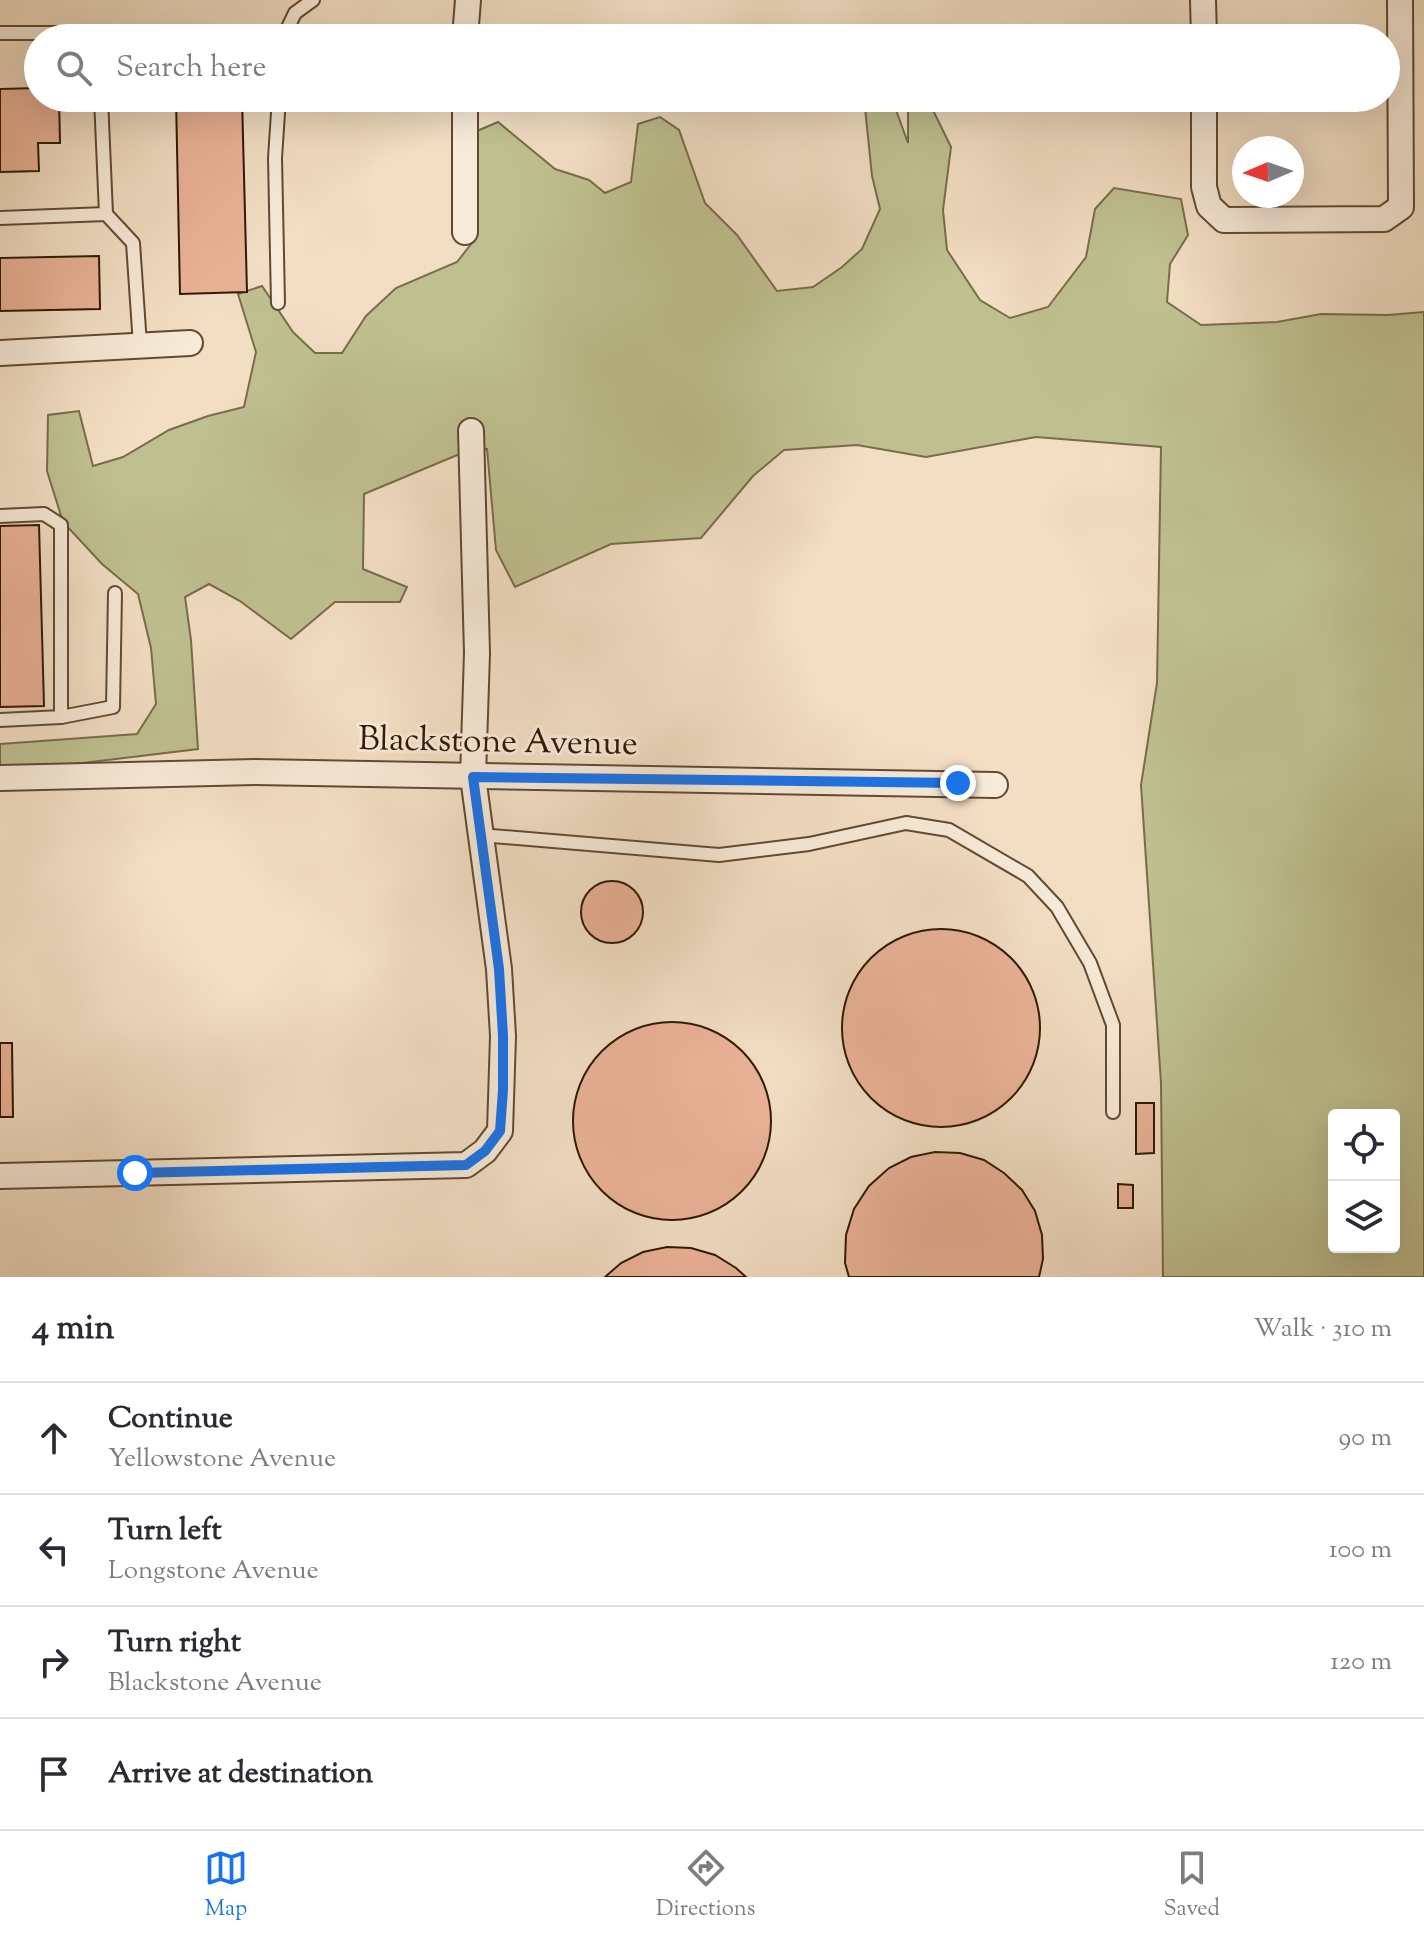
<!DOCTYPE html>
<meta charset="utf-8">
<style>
body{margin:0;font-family:"Sorts Mill Goudy",serif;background:#f2f2f3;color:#2b2b33}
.controls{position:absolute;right:24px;bottom:24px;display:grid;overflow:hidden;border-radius:8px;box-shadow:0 8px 32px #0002}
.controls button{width:72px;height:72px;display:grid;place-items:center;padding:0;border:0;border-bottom:2px solid #e1e1e2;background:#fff;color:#2b2b33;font:40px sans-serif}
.compass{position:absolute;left:1232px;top:136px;width:72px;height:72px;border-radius:50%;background:#fff;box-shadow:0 8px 32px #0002;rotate:268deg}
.stop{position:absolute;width:24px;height:24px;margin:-18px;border:6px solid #1a73e8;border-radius:50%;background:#fff}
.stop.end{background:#1a73e8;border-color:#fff;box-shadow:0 2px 8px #0008}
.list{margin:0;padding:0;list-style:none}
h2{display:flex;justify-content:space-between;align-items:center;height:104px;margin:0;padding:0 32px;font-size:34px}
h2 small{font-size:26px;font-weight:400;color:#7c7c81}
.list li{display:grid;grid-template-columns:52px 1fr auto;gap:24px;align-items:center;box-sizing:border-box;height:112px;padding:0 32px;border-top:2px solid #e1e1e2}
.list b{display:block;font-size:30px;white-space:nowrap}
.list p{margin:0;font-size:26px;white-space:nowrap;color:#7c7c81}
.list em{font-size:26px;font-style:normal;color:#7c7c81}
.icon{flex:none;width:44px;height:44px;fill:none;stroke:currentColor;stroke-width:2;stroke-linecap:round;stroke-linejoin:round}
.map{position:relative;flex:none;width:1424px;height:1277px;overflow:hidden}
.search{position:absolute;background:#fff;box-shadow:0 8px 32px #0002;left:24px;right:24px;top:24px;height:88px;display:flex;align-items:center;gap:20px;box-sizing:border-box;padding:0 28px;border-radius:44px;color:#7c7c81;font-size:30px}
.sheet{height:552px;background:#fff}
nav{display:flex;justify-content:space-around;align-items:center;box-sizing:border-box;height:112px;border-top:2px solid #e1e1e2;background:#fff;font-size:22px;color:#7c7c81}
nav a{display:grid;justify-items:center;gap:4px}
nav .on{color:#1a73e8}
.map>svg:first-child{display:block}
.green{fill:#bfc090;stroke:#786c4a;stroke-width:2;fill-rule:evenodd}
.building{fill:#eab297;stroke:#311903;stroke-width:2}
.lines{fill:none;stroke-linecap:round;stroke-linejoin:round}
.lane-casing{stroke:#614a33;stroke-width:16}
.street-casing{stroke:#614a33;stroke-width:28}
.lane{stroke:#f7ead8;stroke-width:12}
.street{stroke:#f7ead8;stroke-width:24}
.route{stroke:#1a73e8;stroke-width:10}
.labels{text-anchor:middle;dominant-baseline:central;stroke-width:6;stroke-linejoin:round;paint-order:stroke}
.street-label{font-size:34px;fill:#311903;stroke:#f7ead8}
</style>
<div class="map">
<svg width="1424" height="1277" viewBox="0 0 1424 1277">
<rect width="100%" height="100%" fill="#f2dec3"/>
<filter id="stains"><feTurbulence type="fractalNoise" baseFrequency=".0025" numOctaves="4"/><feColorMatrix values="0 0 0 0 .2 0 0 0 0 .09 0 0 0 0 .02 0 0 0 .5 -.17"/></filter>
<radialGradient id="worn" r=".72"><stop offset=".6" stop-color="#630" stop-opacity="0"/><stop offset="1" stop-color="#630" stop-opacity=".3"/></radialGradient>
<path class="green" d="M864,98H882L896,110L908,143V101L928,100L951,147L943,210L947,250L980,300L1010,318L1048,307L1086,257L1095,209L1114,188L1181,199L1188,235L1170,264L1167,302L1201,325L1277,322L1321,314L1388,315L1424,312V1277H1163L1161,1083L1141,785L1157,683L1161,447L1036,437L926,457L857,445L784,450L753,476L701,538L611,544L515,587L496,550L487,449L462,453L364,494L363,569L407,587L400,602H335L291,639L240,601L209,584L185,597L191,640L198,749L0,773V744L137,734L156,704L151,648L138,594L102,564L63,522L47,471L48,415L79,411L93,466L123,457L169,430L208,416L244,407L256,352L238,294L262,286L293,332L315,353H342L366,316L396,288L457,262L475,239L477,131L498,122L555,169L589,180L605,193L631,182L638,124L660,117L679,130L705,203L737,235L777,291L813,287L842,267L862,249L880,209L872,176ZM1334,1115H1394V1247H1334Z"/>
<g class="building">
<path d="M38,88V98H59L60,143H38L39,171L0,172V89Z"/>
<path d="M176,98H242L247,292L180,294Z"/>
<path d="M99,256L100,309L0,311V258Z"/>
<path d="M39,525L44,706L0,707V526Z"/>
<circle cx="612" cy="912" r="31"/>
<circle cx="941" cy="1028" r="99"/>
<circle cx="672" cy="1121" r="99"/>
<path d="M0,1043H12L13,1117H0Z"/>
<path d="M1136,1103H1154V1153L1136,1154Z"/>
<path d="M935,1152L960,1153L984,1160L1004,1173L1022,1190L1035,1211L1042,1235L1043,1259L1039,1277H849L845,1263L846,1235L854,1209L869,1186L889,1168L911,1157Z"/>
<path d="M1118,1184L1133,1185V1208H1118Z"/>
<path d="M667,1247L691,1248L715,1255L736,1268L746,1277H605L621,1263L643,1252Z"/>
</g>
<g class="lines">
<g class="lane-casing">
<g id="lane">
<path d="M0,33H98V38"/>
<path d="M283,38L295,13L313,0"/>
<path d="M101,98L106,214"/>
<path d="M0,218L106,214L133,243L140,345"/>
<path d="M278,303L275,158L279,98"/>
<path d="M0,516L44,514L61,525V717L0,720"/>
<path d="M61,717L113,707L115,593"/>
<path d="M480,835L719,855L809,844L906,823L949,830L1028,876L1057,907L1090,963L1113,1025V1112"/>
</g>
</g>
<g class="street-casing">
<g id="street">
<path d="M1203,0L1204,38"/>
<path d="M465,38L468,0"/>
<path d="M465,98V232"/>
<path d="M1204,98V187L1209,206L1224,220L1384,219L1401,207L1400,0"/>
<path d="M0,353L190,343"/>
<path d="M0,778L255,772L995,785"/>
<path d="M0,1176L466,1165L485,1151L500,1131L503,1036L499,969L473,777L477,653L471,431"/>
</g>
</g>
<use href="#lane" class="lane"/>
<use href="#street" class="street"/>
</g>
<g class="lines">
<path class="route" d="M135,1173L466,1165L485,1151L500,1131L503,1090V1036L499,969L473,777L958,783"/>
</g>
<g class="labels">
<g class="street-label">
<text transform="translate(498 743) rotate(1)">Blackstone Avenue</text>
</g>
</g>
<rect width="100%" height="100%" filter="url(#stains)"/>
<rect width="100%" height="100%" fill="url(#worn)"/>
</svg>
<div class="controls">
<button><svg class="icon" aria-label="locate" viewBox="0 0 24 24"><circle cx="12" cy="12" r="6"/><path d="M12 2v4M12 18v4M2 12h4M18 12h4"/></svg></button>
<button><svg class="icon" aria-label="layers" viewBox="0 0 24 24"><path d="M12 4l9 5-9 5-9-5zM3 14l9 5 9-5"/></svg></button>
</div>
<svg class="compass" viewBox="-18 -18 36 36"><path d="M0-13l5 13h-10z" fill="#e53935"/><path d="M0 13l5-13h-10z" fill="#7c7c81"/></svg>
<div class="stop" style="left:135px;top:1173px"></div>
<div class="stop end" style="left:958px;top:783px"></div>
<div class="search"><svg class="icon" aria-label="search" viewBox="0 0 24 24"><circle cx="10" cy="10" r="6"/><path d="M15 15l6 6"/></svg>Search here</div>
</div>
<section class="sheet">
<h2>4 min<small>Walk · 310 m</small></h2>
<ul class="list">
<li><svg class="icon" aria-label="ahead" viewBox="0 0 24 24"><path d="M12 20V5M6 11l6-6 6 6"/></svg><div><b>Continue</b><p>Yellowstone Avenue</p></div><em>90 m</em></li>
<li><svg class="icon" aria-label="left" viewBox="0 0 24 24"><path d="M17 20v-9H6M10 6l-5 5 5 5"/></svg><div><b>Turn left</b><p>Longstone Avenue</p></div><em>100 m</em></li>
<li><svg class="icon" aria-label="right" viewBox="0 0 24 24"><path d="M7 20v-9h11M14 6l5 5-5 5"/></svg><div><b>Turn right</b><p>Blackstone Avenue</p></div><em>120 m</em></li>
<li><svg class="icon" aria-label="arrive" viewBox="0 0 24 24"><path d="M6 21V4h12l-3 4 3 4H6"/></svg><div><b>Arrive at destination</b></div></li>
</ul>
</section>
<nav>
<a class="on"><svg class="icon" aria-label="map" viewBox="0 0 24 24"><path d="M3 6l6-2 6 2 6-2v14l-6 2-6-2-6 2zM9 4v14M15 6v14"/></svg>Map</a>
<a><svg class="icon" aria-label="directions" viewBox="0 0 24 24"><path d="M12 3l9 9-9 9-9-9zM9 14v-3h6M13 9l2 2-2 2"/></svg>Directions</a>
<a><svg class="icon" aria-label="saved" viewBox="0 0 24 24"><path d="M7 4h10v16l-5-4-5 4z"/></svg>Saved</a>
</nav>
